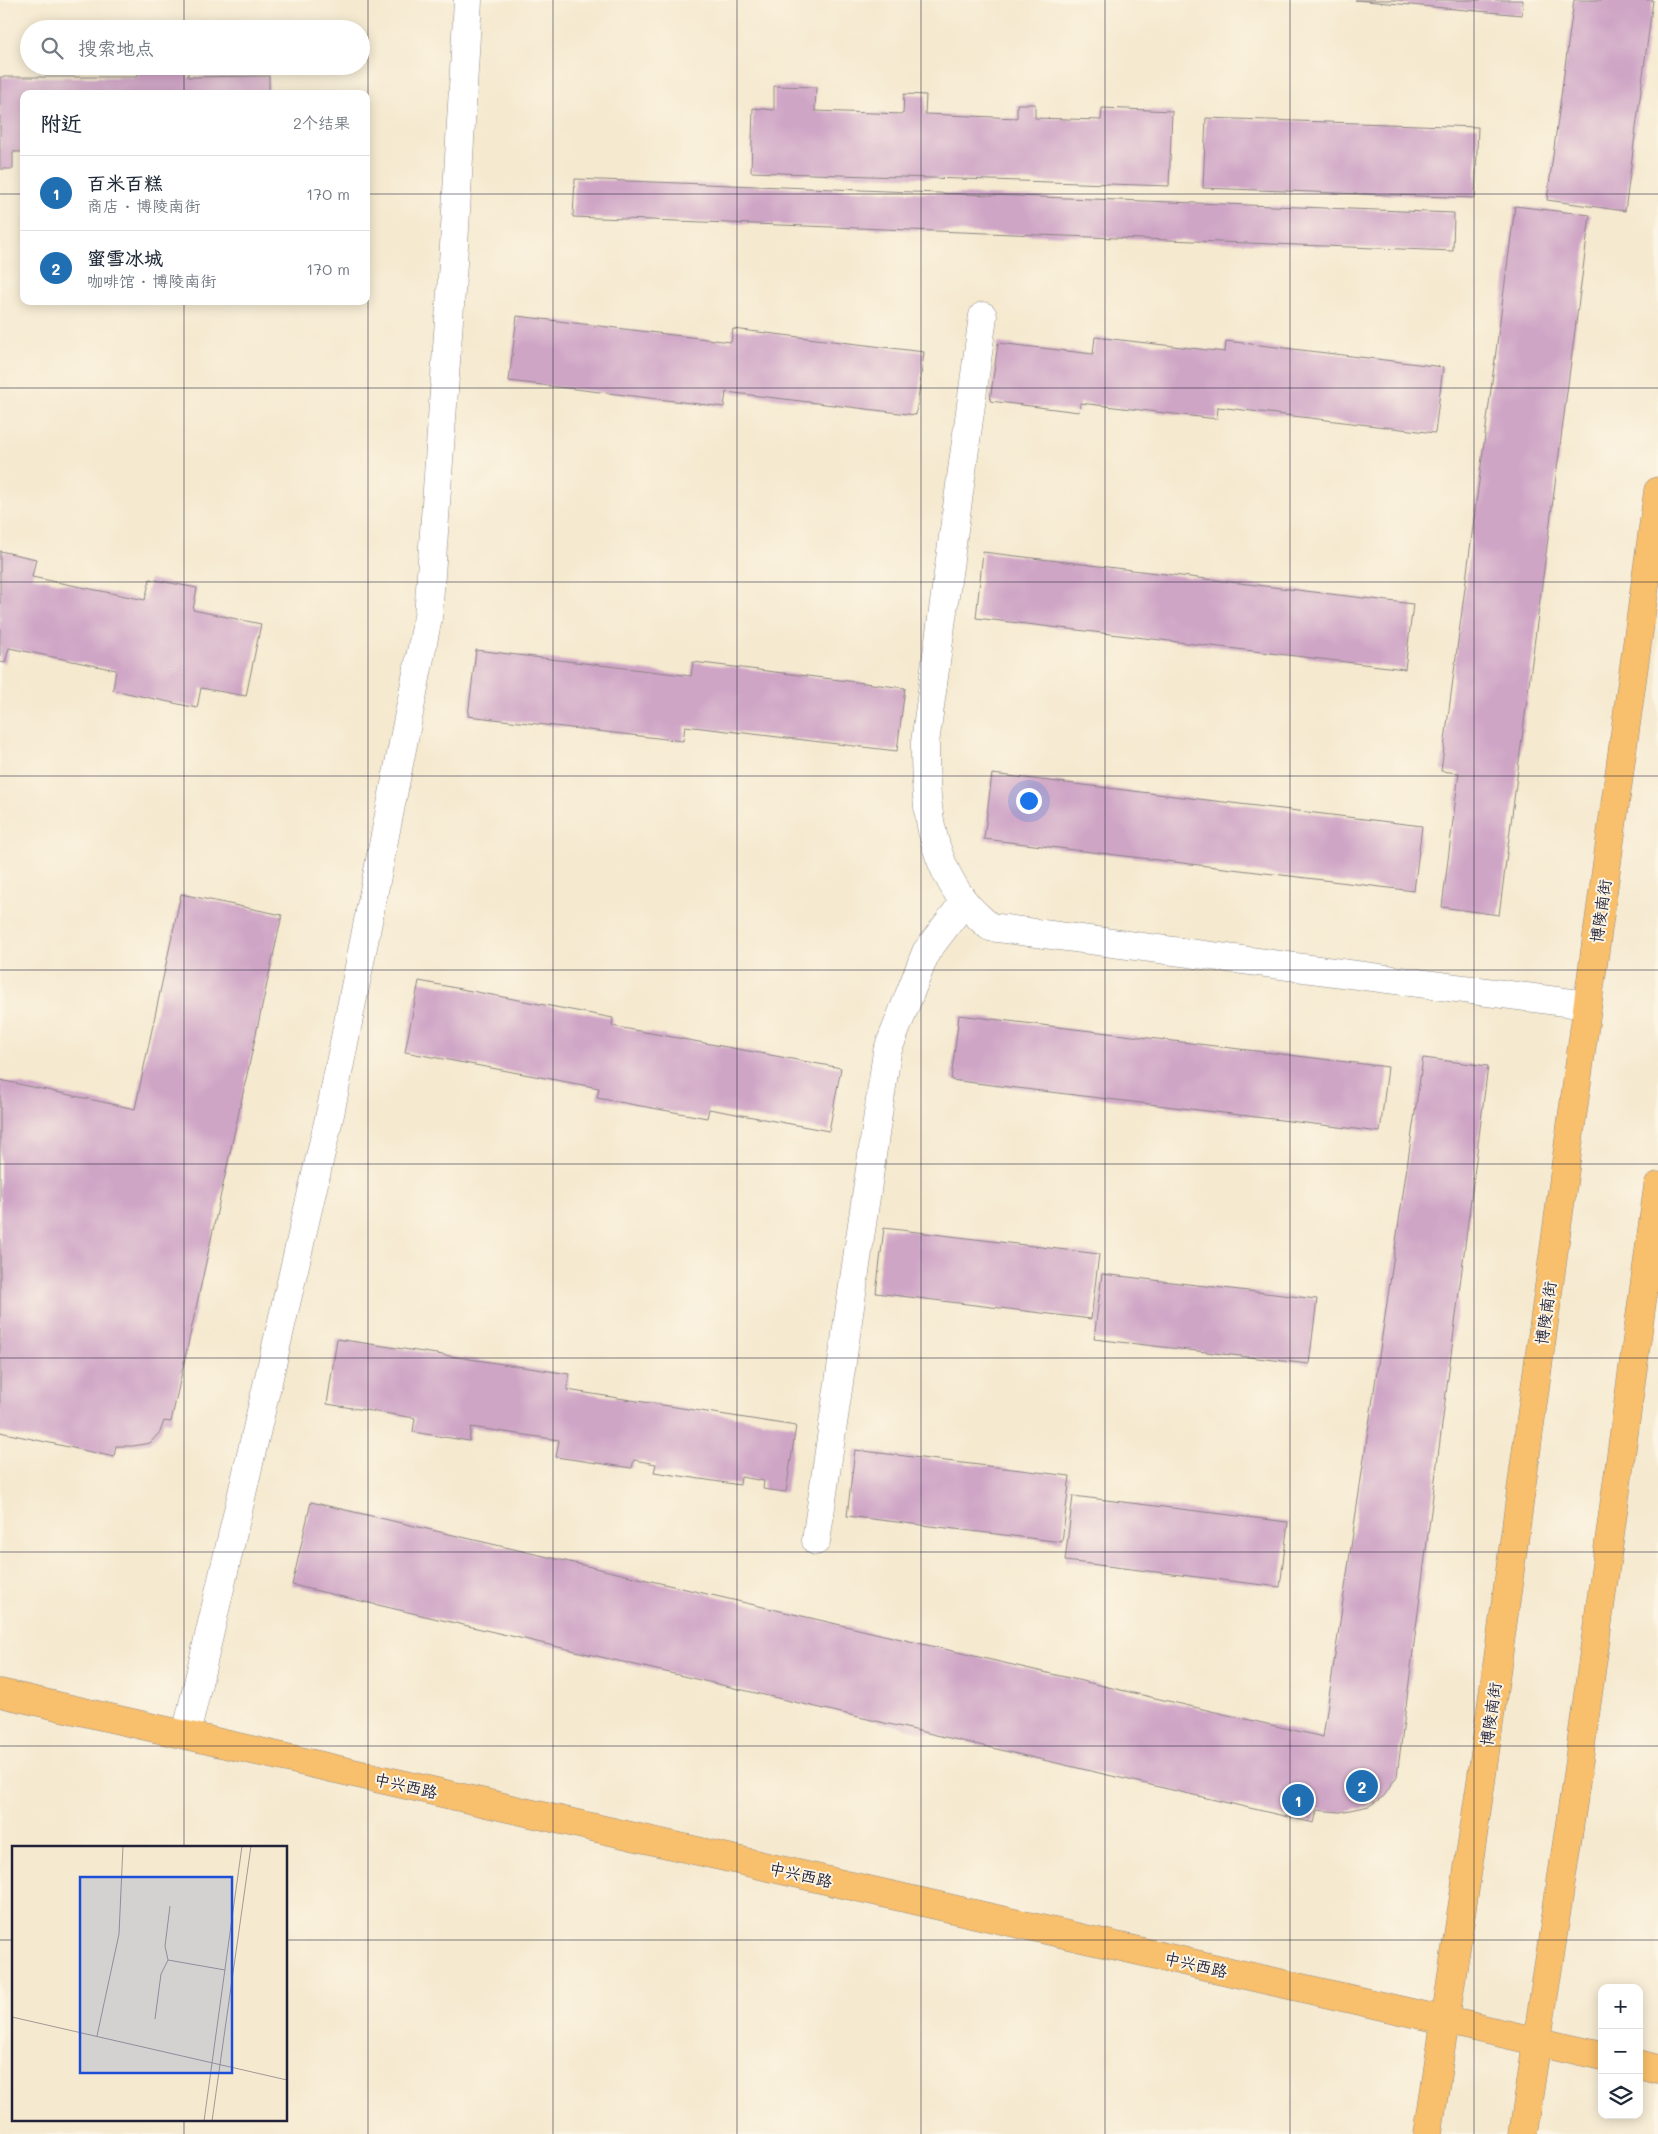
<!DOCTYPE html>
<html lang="zh">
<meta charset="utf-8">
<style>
body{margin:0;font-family:Mali,"LXGW WenKai TC",sans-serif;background:#f6f6f7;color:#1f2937}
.controls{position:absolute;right:15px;bottom:15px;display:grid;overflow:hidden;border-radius:10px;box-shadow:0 2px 12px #0003}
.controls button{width:45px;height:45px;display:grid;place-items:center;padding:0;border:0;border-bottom:1px solid #e0e1e3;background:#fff;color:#1f2937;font:25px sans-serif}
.you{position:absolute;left:1028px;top:800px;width:18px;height:18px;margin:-12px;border:4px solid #fff;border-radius:50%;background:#1a73e8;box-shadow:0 0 0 8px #1a73e833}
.badge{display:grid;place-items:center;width:32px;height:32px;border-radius:50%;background:#1f6fb2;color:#fff;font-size:16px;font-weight:700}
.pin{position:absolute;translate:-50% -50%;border:2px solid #fff;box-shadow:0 1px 5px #0006}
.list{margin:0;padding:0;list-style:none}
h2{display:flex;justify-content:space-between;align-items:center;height:65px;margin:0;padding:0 20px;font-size:21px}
h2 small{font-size:16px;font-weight:400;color:#747a83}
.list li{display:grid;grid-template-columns:32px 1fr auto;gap:15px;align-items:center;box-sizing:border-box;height:75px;padding:0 20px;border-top:1px solid #e0e1e3}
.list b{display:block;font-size:19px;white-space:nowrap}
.list p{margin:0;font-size:16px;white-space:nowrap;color:#747a83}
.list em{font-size:16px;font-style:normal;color:#747a83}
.icon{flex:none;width:28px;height:28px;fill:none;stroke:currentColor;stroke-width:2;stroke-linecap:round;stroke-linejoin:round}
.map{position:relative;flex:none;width:1658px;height:2134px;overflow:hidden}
.search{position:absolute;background:#fff;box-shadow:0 2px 12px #0003;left:20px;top:20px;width:350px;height:55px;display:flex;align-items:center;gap:12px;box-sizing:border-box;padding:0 18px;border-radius:28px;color:#747a83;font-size:19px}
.panel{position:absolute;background:#fff;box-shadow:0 2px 12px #0003;left:20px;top:90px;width:350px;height:215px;border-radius:10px}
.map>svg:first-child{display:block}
.building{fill:#cfa5c6}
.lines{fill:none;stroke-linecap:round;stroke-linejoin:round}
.minor-casing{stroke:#8c8685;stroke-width:29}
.major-casing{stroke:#8c8685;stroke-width:29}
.minor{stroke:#fff;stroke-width:28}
.major{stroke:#f8bf6c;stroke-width:28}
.grid{fill:none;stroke:#22223b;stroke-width:1;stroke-opacity:0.55}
.labels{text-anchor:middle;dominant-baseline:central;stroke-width:4;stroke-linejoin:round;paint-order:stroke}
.street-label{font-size:16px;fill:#22223b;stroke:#fcf5e5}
.inset-road{fill:none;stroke:#a19994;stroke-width:1}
.view{fill:#1d4ed8;fill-opacity:0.15;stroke:#1d4ed8;stroke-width:2.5}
.inset-edge{fill:none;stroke:#22223b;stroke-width:2.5}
</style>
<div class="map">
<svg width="1658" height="2134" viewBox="0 0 1658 2134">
<rect width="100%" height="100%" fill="#fcf5e5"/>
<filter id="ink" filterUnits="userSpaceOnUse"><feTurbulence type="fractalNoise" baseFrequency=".02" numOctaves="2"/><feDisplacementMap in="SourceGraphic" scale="10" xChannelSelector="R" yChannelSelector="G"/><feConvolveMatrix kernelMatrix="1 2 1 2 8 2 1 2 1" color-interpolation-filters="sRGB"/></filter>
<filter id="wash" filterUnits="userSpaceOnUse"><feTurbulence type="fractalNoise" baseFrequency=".0096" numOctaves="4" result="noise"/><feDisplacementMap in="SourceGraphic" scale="20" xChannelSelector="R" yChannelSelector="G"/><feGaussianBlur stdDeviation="1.12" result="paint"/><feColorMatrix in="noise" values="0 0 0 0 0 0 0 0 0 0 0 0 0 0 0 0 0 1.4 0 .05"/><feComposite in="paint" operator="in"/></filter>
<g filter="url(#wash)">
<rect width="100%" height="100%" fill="#f5e9cf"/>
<g id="blocks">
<g class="building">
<path d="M1355,0H1523L1522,15Z"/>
<path d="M1574,0H1653L1625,211L1547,200Z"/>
<path d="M138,66H188V77L269,76V94H24V152H13V169H0V77H138Z"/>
<path d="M774,86L816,87L815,111L903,114L904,94L926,95L925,114L1017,118V104H1035V118L1101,120L1102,108L1172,111L1169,186L751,172L753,108L774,110Z"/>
<path d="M1206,118L1478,127L1475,198L1203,188Z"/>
<path d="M575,179L1454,213L1453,251L573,217Z"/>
<path d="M1515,206L1590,215L1499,915L1442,907L1459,773L1441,771Z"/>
<path d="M517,316L731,342L733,329L924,352L916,415L726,392L724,407L509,381Z"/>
<path d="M1095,337L1225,352L1226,341L1443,367L1435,433L1218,407L1217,419L1080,403L1079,412L990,401L998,343L1093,354Z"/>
<path d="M0,551L36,559L32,577L145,600L150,579L197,588L193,610L261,624L246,696L201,688L197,708L113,690L116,670L9,648L5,663L0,662Z"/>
<path d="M983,552L1413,604L1405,669L976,618Z"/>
<path d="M476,650L691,676L693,662L905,688L897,751L685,726L683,741L468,716Z"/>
<path d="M992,774L1422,826L1414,891L984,839Z"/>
<path d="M181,894L282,915L171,1422L164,1421L160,1432L150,1443L133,1446H116L114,1457L0,1432V1080L135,1109Z"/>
<path d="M419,981L613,1018L612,1026L841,1068L829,1131L709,1109L707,1118L597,1098L599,1088L405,1052Z"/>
<path d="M959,1015L1388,1067L1380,1132L951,1080Z"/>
<path d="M1423,1058L1488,1066L1397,1776L1384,1796L1369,1806L1340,1812L1317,1810L1314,1823L292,1585L311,1502L1323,1737Z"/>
<path d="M884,1228L1099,1254L1091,1319L876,1293Z"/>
<path d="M1102,1274L1317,1299L1309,1364L1094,1339Z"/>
<path d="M337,1339L569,1374L567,1390L796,1426L786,1492L763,1489L764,1481L741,1477L740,1485L654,1472L656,1464L634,1460L632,1468L556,1457L559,1440L471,1427L469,1441L413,1432L415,1418L327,1404Z"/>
<path d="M855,1450L1070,1476L1062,1542L847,1516Z"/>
<path d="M1073,1496L1288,1522L1280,1587L1065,1561Z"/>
</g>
</g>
</g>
<g filter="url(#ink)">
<use href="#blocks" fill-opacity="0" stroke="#8c8685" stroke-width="1"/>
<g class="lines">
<g class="minor-casing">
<g id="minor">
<path d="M983,316L925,743C925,800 928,853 963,900C970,910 981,919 990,927L1587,1005"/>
<path d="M816,1541L887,1052L926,952L964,902"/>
<path d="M186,1735L330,1114L428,617L453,263L468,0"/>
</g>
</g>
<g class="major-casing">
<g id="major">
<path d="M0,1693L1602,2056"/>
<path d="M1639,2064L1658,2069"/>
<path d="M1428,2134L1481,1782L1658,491"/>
<path d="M1523,2134L1574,1796L1658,1186"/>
</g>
</g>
<use href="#minor" class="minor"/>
<use href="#major" class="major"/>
</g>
</g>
<path class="grid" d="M184,0V29M368,0V2134M553,0V2134M737,0V2134M921,0V2134M1105,0V2134M1290,0V2134M1474,0V2134M184,66V94M0,194H24M366,194H1658M184,301V1848M0,388H1658M0,582H1658M0,776H1658M0,970H1658M0,1164H1658M0,1358H1658M0,1552H1658M0,1746H1658M0,1940H14M286,1940H1658M184,2120V2134"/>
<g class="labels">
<g class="street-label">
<text transform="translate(1600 911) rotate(-82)">博陵南街</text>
<text transform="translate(1545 1313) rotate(-82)">博陵南街</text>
<text transform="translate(1490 1714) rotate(-82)">博陵南街</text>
<text transform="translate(406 1785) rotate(13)">中兴西路</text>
<text transform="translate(801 1874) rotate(13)">中兴西路</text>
<text transform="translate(1196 1964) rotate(13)">中兴西路</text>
</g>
</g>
<g transform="translate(12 1846)">
<rect width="275" height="275" fill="#f5e9cf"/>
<path class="inset-road" d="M158,60L153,100L156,114L213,124M0,171L275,234M143,173L149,128L156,114M85,190L107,88L111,0M192,275L230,0M200,275L239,0"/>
<path class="view" d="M68,31H220V227H68Z"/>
<rect width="275" height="275" class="inset-edge"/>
</g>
</svg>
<div class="controls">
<button>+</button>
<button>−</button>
<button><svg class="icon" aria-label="layers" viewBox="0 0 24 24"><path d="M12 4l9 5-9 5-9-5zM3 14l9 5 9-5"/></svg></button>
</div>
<div class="you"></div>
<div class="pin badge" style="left:1298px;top:1800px">1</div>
<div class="pin badge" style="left:1362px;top:1786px">2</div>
<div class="search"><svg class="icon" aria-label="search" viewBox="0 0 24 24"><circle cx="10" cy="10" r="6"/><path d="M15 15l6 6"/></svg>搜索地点</div>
<section class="panel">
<h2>附近<small>2个结果</small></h2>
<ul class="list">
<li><span class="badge">1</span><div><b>百米百糕</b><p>商店 · 博陵南街</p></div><em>170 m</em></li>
<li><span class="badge">2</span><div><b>蜜雪冰城</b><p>咖啡馆 · 博陵南街</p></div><em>170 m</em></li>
</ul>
</section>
</div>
